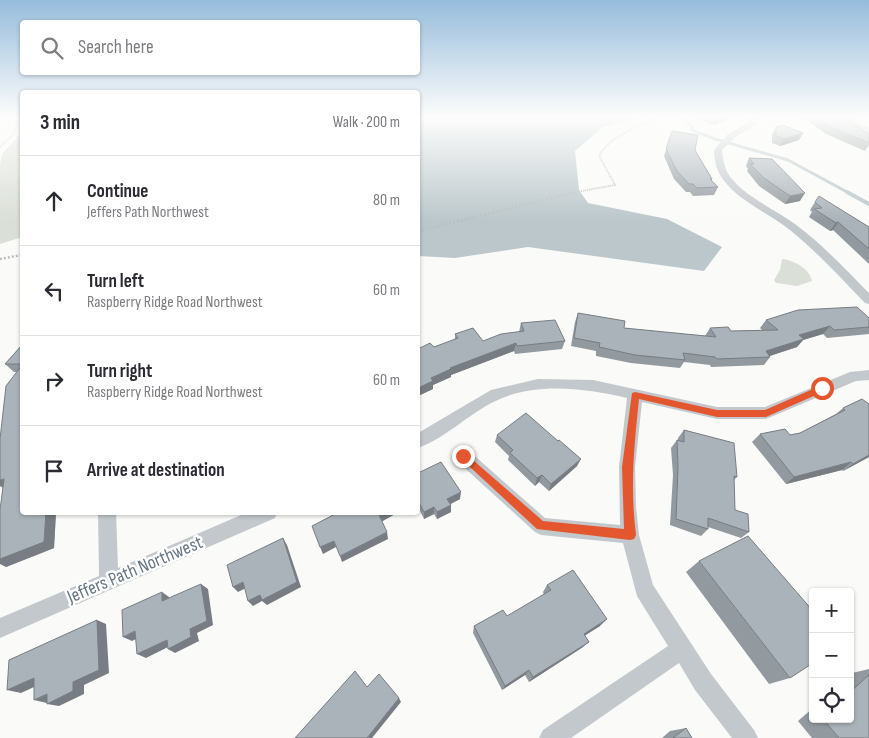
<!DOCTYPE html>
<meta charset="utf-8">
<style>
body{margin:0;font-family:"Sofia Sans Condensed",sans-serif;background:#f2f2f3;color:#2b2b33}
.controls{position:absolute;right:15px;bottom:15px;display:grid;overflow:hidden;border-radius:5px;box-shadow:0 1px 4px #0004}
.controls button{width:45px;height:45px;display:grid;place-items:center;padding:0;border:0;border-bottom:1px solid #e1e1e2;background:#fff;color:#2b2b33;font:25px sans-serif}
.stop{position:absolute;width:15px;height:15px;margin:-11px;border:4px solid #e4572e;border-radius:50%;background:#fff}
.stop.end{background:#e4572e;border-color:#fff;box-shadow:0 1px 5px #0008}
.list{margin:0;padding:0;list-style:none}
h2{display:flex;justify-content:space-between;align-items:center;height:65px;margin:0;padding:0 20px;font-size:21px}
h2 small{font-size:16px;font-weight:400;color:#7c7c81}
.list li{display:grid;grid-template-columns:32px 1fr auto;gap:15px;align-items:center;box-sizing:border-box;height:90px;padding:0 20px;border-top:1px solid #e1e1e2}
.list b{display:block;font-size:19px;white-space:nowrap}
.list p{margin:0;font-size:16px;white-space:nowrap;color:#7c7c81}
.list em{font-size:16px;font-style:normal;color:#7c7c81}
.icon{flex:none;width:28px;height:28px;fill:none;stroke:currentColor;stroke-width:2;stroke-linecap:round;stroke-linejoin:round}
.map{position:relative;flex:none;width:869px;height:738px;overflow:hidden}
.search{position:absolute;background:#fff;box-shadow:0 1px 4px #0004;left:20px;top:20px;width:400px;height:55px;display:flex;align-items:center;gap:12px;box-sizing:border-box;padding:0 18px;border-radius:5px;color:#7c7c81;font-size:19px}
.panel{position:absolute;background:#fff;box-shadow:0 1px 4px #0004;left:20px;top:90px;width:400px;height:425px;border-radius:5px}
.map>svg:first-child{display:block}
.green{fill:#dadfd7}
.water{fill:#bbc7cb}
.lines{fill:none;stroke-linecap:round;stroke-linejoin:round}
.stream-far1{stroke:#bbc7cb;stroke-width:3}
.stream{stroke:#bbc7cb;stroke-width:4}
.path-far1{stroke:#bbbfc2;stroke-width:2;stroke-dasharray:1 1;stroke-linecap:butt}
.path{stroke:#bbbfc2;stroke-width:2.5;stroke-dasharray:2 2;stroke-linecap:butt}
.street{fill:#c3c8cc;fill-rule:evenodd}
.wall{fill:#929a9f}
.shaded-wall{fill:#777d82}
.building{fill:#aab3b9;stroke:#777d82}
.route{fill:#e4572e}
.labels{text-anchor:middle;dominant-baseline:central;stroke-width:5;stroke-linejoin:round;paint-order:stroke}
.near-street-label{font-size:19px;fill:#657683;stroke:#fff}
</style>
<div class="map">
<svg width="869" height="738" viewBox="0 0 869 738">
<rect width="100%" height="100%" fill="#fafaf8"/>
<g class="green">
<path d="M22,132V237L0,244V165L2,154Z"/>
<path d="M782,259C794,260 810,269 812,281L797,286L776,283L774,280L780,270Z"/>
</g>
<path class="water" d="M418,118H639L603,127L575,151L579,190L588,203L667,219L722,247L704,271L528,247L455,258L418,256Z"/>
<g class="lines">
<path class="stream-far1" d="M683,118L691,126L692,130L715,139L788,160L849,193"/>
<path class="stream" d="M847,192L869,204"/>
<g class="path-far1">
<path d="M0,147L13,135L19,118"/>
<path d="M571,193L615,185L599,156C610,136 637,127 657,118"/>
</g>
<g class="path">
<path d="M418,231L576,192"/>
<path d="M0,259L22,255"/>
</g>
<g class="street">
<path d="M751,118H759L755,125L734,138L722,150C723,161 725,171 732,179C749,199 775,209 795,224C822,244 845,269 869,293V304L865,303C841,278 817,252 790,230C769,213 742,203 725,182C717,172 714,162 714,150L728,134L749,122Z"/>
<path d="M843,118H852L869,128V133Z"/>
<path d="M869,370V380L856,381L766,419H717L642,402L635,467L636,507L639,535L653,585L711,674L754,730L758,738H732L695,690L679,663L571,738H539L543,730L668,646L637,596L623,543L541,535L535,532L457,461L455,456L457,451L463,449L469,451L545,518L620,525L619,467L627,398C588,389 538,382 500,399C471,411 448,437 418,448V433L491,390L538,379L593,380L717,407H765L850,372Z"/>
<path d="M98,512H116L118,568L248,512H277L275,518L0,638V618L99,576Z"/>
</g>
</g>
<g class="wall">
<path d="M698,118H731L714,125L698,119Z"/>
<path d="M804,118H844L869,134V145L865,151L826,134Z"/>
<path d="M776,127L803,133L799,140L780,146L772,143V135Z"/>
<path d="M672,131L695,150L712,179V181L718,187L714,195L693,196L690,192H686L674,179L664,156Z"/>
<path d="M749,158L800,201L785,204L759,186L747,171L748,169L746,166Z"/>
<path d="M815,202L869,227V264L833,230L830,231L809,217L812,212L810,210Z"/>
<path d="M578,313L624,328L705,336L710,328L731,331L762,330L760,328L766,320L869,318V334L827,338L823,334L803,340L797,347L770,356V357L764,365L711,367L710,365L684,362L680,368L631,363L596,356V351L571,346L575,322Z"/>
<path d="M521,323L565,341L562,349L515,354L514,351L451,375V377L433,385V389L418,396L434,347L455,340V334L483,341L519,332Z"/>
<path d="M22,345V512H56L54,548L6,567L17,372H14L5,364Z"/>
<path d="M869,404V457L843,471L842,470L786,484L752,442L760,434L790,435L800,433L836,414L843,408Z"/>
<path d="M684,430L737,477L734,480L735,510L749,532L741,538L708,527V529L701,536L670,525L673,475L671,448L677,440L678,441V438Z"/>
<path d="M497,435L577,466L549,491L539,482L535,486L508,460L509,456L495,442Z"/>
<path d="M418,473L460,499L450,504L451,512L437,519L434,514L424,519L418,507Z"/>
<path d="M699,561L790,678L769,684L686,572Z"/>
<path d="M547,585L600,626L585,635L583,647L529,682L525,675L502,690L473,633L474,626L507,616L544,595L543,592Z"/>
<path d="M869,669V738H812L798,721L813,708V719H850V675L852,673Z"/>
<path d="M686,728L692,738H662L670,731Z"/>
</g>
<g class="shaded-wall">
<path d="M717,118H731L714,125Z"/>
<path d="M803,133L799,140L780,146L784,139Z"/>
<path d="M805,193L800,201L785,204L790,196Z"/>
<path d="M838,222L833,230L830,231L836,223Z"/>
<path d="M830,326L823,334L803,340L797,347L766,357V351L799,335Z"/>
<path d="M516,343L514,351L451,375V377L433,385V389L418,396V388L431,378L450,368Z"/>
<path d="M869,455V457L843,471L853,464Z"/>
<path d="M581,459L577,466L549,491L551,484Z"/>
<path d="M851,462L842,470L786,484L794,477Z"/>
<path d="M542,475L539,482L535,486L537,478Z"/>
<path d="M4,479L5,489L0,486V480Z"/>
<path d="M461,492L460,499L447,506V499Z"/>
<path d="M451,505V512L437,519V512Z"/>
<path d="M434,507V514L424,519V512Z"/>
<path d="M46,512H56L54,548L6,567L0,564V559Z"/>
<path d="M384,512H399L381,522L379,515Z"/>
<path d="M387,532L388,539L342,562L340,556Z"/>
<path d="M283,538L287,545L301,587L267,605L262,601L253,606L248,601Z"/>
<path d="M334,541L336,547L323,554L320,547Z"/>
<path d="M243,582L248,587L238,592L233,587Z"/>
<path d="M201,584L208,589L213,625L197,633L199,641L175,653L168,649L190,629Z"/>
<path d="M162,592L169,597L170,606L162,601Z"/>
<path d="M607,619L600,626L578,640L584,634Z"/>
<path d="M97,620L106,624L109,673L84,685V694L59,706L47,704L73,682Z"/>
<path d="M135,631L144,635L132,641L123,637Z"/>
<path d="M167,640L174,644L146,658L137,654Z"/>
<path d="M589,642L583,647L529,682L533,677Z"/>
<path d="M529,670L525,675L502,690L505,686Z"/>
<path d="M34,678L47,681L21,693L7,690Z"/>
<path d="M47,694V703L34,700Z"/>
<path d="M399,698L401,702L372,738H367Z"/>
</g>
<g class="building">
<path d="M818,118H844L869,134V143L831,127Z"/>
<path d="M783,125L803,133L784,139L776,136V127Z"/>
<path d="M672,131L698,135L695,150L712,179H710L718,187L697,188L693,184H689L677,171L666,149Z"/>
<path d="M749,158L772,159L805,193L790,196L764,178L750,164H754Z"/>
<path d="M819,196L869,227V249L838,222L836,223L814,209L822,208L815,202Z"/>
<path d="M857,307L869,318V327L834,330L830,326L799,335L804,339L766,351L770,357L717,359L715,357L683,353L685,360L635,355L599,347L600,343L574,338L578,313L625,321L624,328L716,337L710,328L728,327L731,331L778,330L766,320L798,310Z"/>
<path d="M555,320L565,341L517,346L516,343L450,368L451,369L431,378L433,381L418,388V349L430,343L434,347L458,338L455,334L473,328L483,341L501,334L524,331L521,323Z"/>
<path d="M22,345V364H5Z"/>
<path d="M22,365V512H46L44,542L0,559V510L4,479L0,480V439L6,386Z"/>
<path d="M862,399L869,404V455L853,464L851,462L794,477L760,434L785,429L790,435L800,433L845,410L843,408Z"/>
<path d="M526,413L558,441L559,440L581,459L551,484L542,475L537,478L510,453L513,450L497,435Z"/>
<path d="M684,430L734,443L737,477L734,476L735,510L748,514L749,532L708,518V529L676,519L678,467L677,440L684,442Z"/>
<path d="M441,462L461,492L447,499L451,505L437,512L434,507L424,512L418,501V473Z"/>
<path d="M339,512H384L379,515L387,532L340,556L334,541L320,547L312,526Z"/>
<path d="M748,536L813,611V663L790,678L699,561Z"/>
<path d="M283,538L297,582L262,600L260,595L248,601L243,582L233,587L227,565Z"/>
<path d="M573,570L607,619L584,634L589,642L533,677L529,670L505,686L474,626L503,610L507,616L551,590L547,585Z"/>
<path d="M201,584L207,621L190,629L191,637L168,649L167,640L137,654L135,631L123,637L122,610L162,592V601Z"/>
<path d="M97,620L99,670L73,682V691L47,704V694L34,700V678L7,690L9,660Z"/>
<path d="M355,671L367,687L379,674L399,698L367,738H295Z"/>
<path d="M869,675V738H839L823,719H850V692Z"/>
<path d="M686,728L692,738H673Z"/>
</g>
<linearGradient id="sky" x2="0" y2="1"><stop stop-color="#96bcdc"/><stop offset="0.53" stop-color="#fdfdfc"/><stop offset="1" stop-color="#fdfdfc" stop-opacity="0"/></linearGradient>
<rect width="869" height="221" fill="url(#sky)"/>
<path class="route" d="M822,385L827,388L825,391L766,417H717L639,399C634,448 630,486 636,535L634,539L630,540L537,529L458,456L459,454H466L543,521L624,529L622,467L632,393L635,392L717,410H765Z"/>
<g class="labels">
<g class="near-street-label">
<text transform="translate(135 570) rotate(-23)">Jeffers Path Northwest</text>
</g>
</g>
</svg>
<div class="controls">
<button>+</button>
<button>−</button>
<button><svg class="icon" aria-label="locate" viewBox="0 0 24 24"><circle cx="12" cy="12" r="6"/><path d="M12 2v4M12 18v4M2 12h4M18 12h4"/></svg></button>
</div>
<div class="stop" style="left:822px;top:388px"></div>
<div class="stop end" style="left:463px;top:456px"></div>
<div class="search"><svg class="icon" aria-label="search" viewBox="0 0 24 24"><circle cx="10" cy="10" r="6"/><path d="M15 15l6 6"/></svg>Search here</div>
<section class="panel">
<h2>3 min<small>Walk · 200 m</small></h2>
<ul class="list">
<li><svg class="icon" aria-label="ahead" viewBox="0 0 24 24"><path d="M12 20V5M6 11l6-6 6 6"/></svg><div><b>Continue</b><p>Jeffers Path Northwest</p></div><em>80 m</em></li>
<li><svg class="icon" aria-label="left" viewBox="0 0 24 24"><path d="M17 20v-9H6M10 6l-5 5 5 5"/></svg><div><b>Turn left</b><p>Raspberry Ridge Road Northwest</p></div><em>60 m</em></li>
<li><svg class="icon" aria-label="right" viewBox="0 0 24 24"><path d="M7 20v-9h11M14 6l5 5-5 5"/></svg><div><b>Turn right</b><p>Raspberry Ridge Road Northwest</p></div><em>60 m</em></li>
<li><svg class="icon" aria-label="arrive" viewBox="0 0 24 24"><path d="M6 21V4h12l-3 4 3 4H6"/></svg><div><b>Arrive at destination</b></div></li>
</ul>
</section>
</div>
